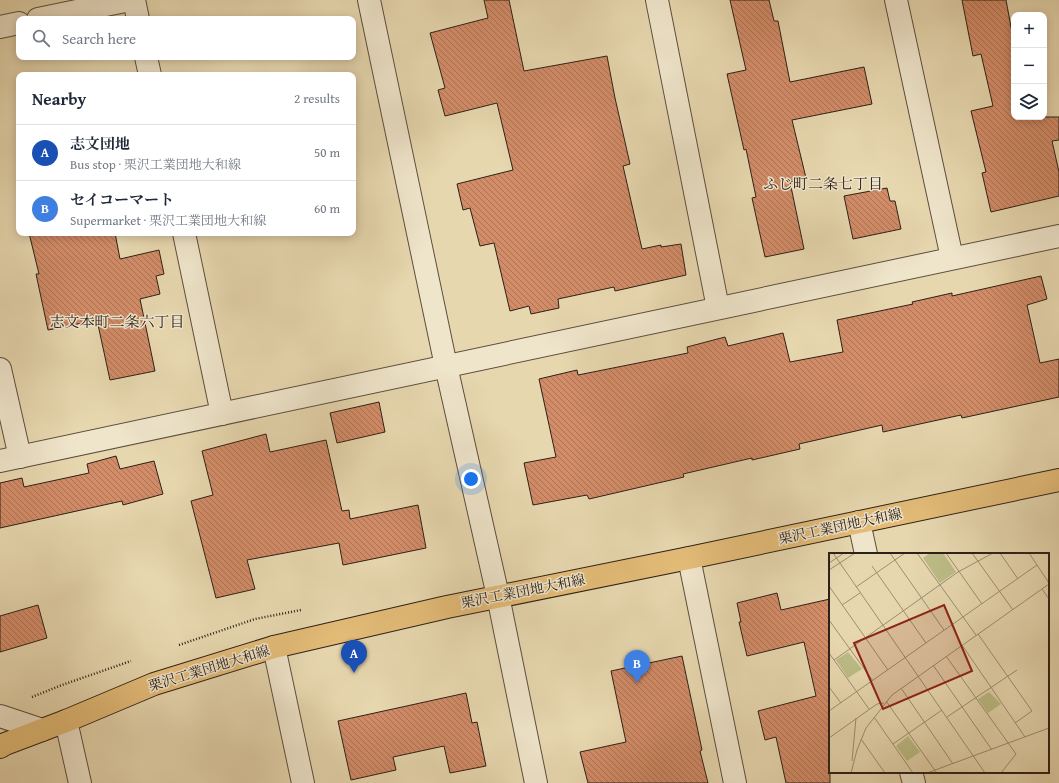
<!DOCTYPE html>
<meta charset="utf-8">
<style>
body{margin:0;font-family:"Gentium Book Plus","Noto Serif JP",serif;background:#f6f6f7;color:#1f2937}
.controls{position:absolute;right:12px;top:12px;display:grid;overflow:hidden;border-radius:8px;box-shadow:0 2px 10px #0003}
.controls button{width:36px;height:36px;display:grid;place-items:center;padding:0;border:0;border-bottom:1px solid #e0e1e3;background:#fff;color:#1f2937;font:20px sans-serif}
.you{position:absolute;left:471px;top:479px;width:14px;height:14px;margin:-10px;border:3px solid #fff;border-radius:50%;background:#1a73e8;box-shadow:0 0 0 6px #1a73e833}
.badge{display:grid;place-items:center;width:26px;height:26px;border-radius:50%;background:#0b8043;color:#fff;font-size:13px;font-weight:700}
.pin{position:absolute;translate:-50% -33px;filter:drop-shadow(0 1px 2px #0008)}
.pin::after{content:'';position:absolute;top:21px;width:14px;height:12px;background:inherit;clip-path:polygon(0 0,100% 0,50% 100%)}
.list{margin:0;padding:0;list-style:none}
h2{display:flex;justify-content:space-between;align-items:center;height:52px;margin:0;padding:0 16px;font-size:17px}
h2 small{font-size:13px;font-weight:400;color:#747a83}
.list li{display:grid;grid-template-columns:26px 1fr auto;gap:12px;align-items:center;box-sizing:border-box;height:56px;padding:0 16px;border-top:1px solid #e0e1e3}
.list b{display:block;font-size:15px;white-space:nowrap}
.list p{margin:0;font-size:13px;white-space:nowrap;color:#747a83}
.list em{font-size:13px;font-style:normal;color:#747a83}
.icon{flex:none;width:22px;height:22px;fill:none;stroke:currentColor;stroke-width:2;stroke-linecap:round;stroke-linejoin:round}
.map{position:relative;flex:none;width:1059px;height:783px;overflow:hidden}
.search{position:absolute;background:#fff;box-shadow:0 2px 10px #0003;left:16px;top:16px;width:340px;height:44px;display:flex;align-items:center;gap:10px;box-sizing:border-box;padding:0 14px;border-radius:8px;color:#747a83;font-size:15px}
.panel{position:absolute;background:#fff;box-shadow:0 2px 10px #0003;left:16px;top:72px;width:340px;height:164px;border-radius:8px}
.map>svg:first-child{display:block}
.building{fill:url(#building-back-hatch);stroke:#2d2018}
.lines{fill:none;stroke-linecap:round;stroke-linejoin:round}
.minor-casing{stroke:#5c4e3e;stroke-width:24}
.major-casing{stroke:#2d2018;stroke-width:24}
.path{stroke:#2d2018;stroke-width:2.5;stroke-dasharray:1 2;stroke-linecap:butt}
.minor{stroke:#efe5cb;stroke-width:22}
.major{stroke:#e4bc78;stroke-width:22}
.labels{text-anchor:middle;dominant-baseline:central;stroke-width:3;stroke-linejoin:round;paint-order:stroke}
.street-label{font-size:14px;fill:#2d2018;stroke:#efe5cb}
.neighbourhood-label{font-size:15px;fill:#2d2018;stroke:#efe5cb}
.inset-road{fill:none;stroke:#9d8e73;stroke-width:1}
.view{fill:#8f2418;fill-opacity:0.15;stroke:#8f2418;stroke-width:2}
.inset-edge{fill:none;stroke:#2d2018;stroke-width:2}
</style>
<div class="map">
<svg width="1059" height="783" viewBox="0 0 1059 783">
<defs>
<pattern id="building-back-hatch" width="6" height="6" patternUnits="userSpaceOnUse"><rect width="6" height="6" fill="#d28c68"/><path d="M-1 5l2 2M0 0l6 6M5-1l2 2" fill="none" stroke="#ab7255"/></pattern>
</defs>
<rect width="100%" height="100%" fill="#e7d7af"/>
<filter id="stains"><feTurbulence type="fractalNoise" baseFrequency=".005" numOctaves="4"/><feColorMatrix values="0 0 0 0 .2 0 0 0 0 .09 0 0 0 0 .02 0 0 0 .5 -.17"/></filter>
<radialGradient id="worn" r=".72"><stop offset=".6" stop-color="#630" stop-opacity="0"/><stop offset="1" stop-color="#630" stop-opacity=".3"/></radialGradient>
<g class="building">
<path d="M484,0H509L524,71L607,56L615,98L630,164L623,166L642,249L661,245V247L681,244L686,275L615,291L614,287L558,299L559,308L531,314L529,306L510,311L494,243L480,246L470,208L463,210L457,184L513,170L497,103L445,116L438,90L445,88L430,33L488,18Z"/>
<path d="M730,0H769L774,21H778L790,82L864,67L872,104L792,120L806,178L790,182L804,249L765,257L752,198L756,197L746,149L744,150L727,74L746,70Z"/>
<path d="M962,0H1006L1014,43V117H1059V140L1052,141L1059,172V196L991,212L982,173L986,172L971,111L993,106L981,54L973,56Z"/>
<path d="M887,188L890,201H895L901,229L853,239L844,196Z"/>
<path d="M29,233H115L120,259L159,250L164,274L156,276L160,294L140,299L155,371L110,380L97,320L48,330L36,274H39Z"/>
<path d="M1041,276L1047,299L1027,305L1040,363L1059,359V397L962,418L961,415L883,432L882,425L799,444L800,449L752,460V458L683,474L684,477L589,499L587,495L533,505L524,463L556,457L539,379L577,370L578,375L688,353L687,347L725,337L728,346L783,333L790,362L843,352L837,320L913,304L912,302L952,293V296Z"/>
<path d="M379,402L385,432L337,443L330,413Z"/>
<path d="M266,434L270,452L326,440L342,511L349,510L350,519L418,505L426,548L343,565L339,543L247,560L255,589L216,598L191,501L213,495L202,451Z"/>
<path d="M116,456L120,469L154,461L163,494L123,505L122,501L0,528V483L22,478L24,487L89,473L87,464Z"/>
<path d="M777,593L781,610L830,599V783H786L776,737L765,740L758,711L816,696L804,642L747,656L739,622H741L737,603Z"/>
<path d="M38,605L47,638L0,652V616Z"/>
<path d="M682,656L702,750L700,751L708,783H588L580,752L626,742L611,671Z"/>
<path d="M466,693L472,723L477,722L486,766L450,773L444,746L393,757L396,770L351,780L338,721Z"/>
</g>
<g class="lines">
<g class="minor-casing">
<g id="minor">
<path d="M134,0L138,19"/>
<path d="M369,0L446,366L498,596L536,783"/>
<path d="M657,0L718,308"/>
<path d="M896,0L952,258"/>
<path d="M38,19L130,0"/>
<path d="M0,27L19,23"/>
<path d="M146,57L150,75"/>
<path d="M184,233L222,414"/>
<path d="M0,369L20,457"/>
<path d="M0,461L1059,236"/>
<path d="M859,522L866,554"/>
<path d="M689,558L735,783"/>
<path d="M274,647L303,783"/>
<path d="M0,716L42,730"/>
<path d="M66,721L80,783"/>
<path d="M911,772L914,783"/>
</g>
</g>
<g class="major-casing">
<path id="major" d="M0,747L5,744L66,721L154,684L274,647L447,607L689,558L1059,480"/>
</g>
<g class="path">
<path d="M179,645L255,619L301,610"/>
<path d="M32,697L62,685L131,661"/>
</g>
<use href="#minor" class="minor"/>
<use href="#major" class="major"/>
</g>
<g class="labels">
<g class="street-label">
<text transform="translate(840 526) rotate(-12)">栗沢工業団地大和線</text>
<text transform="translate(523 591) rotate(-11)">栗沢工業団地大和線</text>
<text transform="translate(209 668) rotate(-17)">栗沢工業団地大和線</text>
</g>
<g class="neighbourhood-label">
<text x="823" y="183">ふじ町二条七丁目</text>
<text x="117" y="321">志文本町二条六丁目</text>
</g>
</g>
<g transform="translate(829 553)">
<rect width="220" height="220" fill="#e7d7af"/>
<path d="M101,0H114L127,19L111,30L94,5ZM19,99L33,116L19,125L7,107ZM160,139L172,151L159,160L149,146ZM79,183L91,199L78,208L67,193Z" fill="#bcbc86"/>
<path class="inset-road" d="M4,0L156,220M61,0L115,77M88,0L147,82M117,0L153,51M143,0L184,57M171,0L189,26M200,0L220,30M0,10L15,0M43,13L97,90M0,17L26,0M0,33L59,117M27,34L76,0M213,36L220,46M13,52L31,40M0,67L44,128M149,81L203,158L186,170M133,92L196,184M0,100L40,156M117,103L187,201L172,220M5,107L129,19L164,0M104,112L163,197M0,134L12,150M72,135L124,211M57,148L107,219M0,158L208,12M45,164L84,220M118,164L188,117M0,185L48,151L55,150M32,186L56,220M64,191L113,157M23,208L27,165M22,220L28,197L37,175L63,142L220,31M98,220L220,175"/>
<path class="view" d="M115,52L143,118L54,156L25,90Z"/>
<rect width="220" height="220" class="inset-edge"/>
</g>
<rect width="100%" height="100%" filter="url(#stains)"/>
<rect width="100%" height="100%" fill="url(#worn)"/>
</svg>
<div class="controls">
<button>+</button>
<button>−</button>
<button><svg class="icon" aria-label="layers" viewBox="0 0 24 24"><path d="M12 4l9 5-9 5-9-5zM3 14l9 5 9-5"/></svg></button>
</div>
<div class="you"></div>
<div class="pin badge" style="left:354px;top:673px;background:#1a4fb4">A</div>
<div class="pin badge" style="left:637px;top:683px;background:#3f7fe0">B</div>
<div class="search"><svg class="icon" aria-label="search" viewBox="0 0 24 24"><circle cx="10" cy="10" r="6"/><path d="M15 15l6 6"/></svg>Search here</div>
<section class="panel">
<h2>Nearby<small>2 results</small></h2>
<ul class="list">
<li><span class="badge" style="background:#1a4fb4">A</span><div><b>志文団地</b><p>Bus stop · 栗沢工業団地大和線</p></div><em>50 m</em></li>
<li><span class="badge" style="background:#3f7fe0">B</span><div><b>セイコーマート</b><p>Supermarket · 栗沢工業団地大和線</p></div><em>60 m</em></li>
</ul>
</section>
</div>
